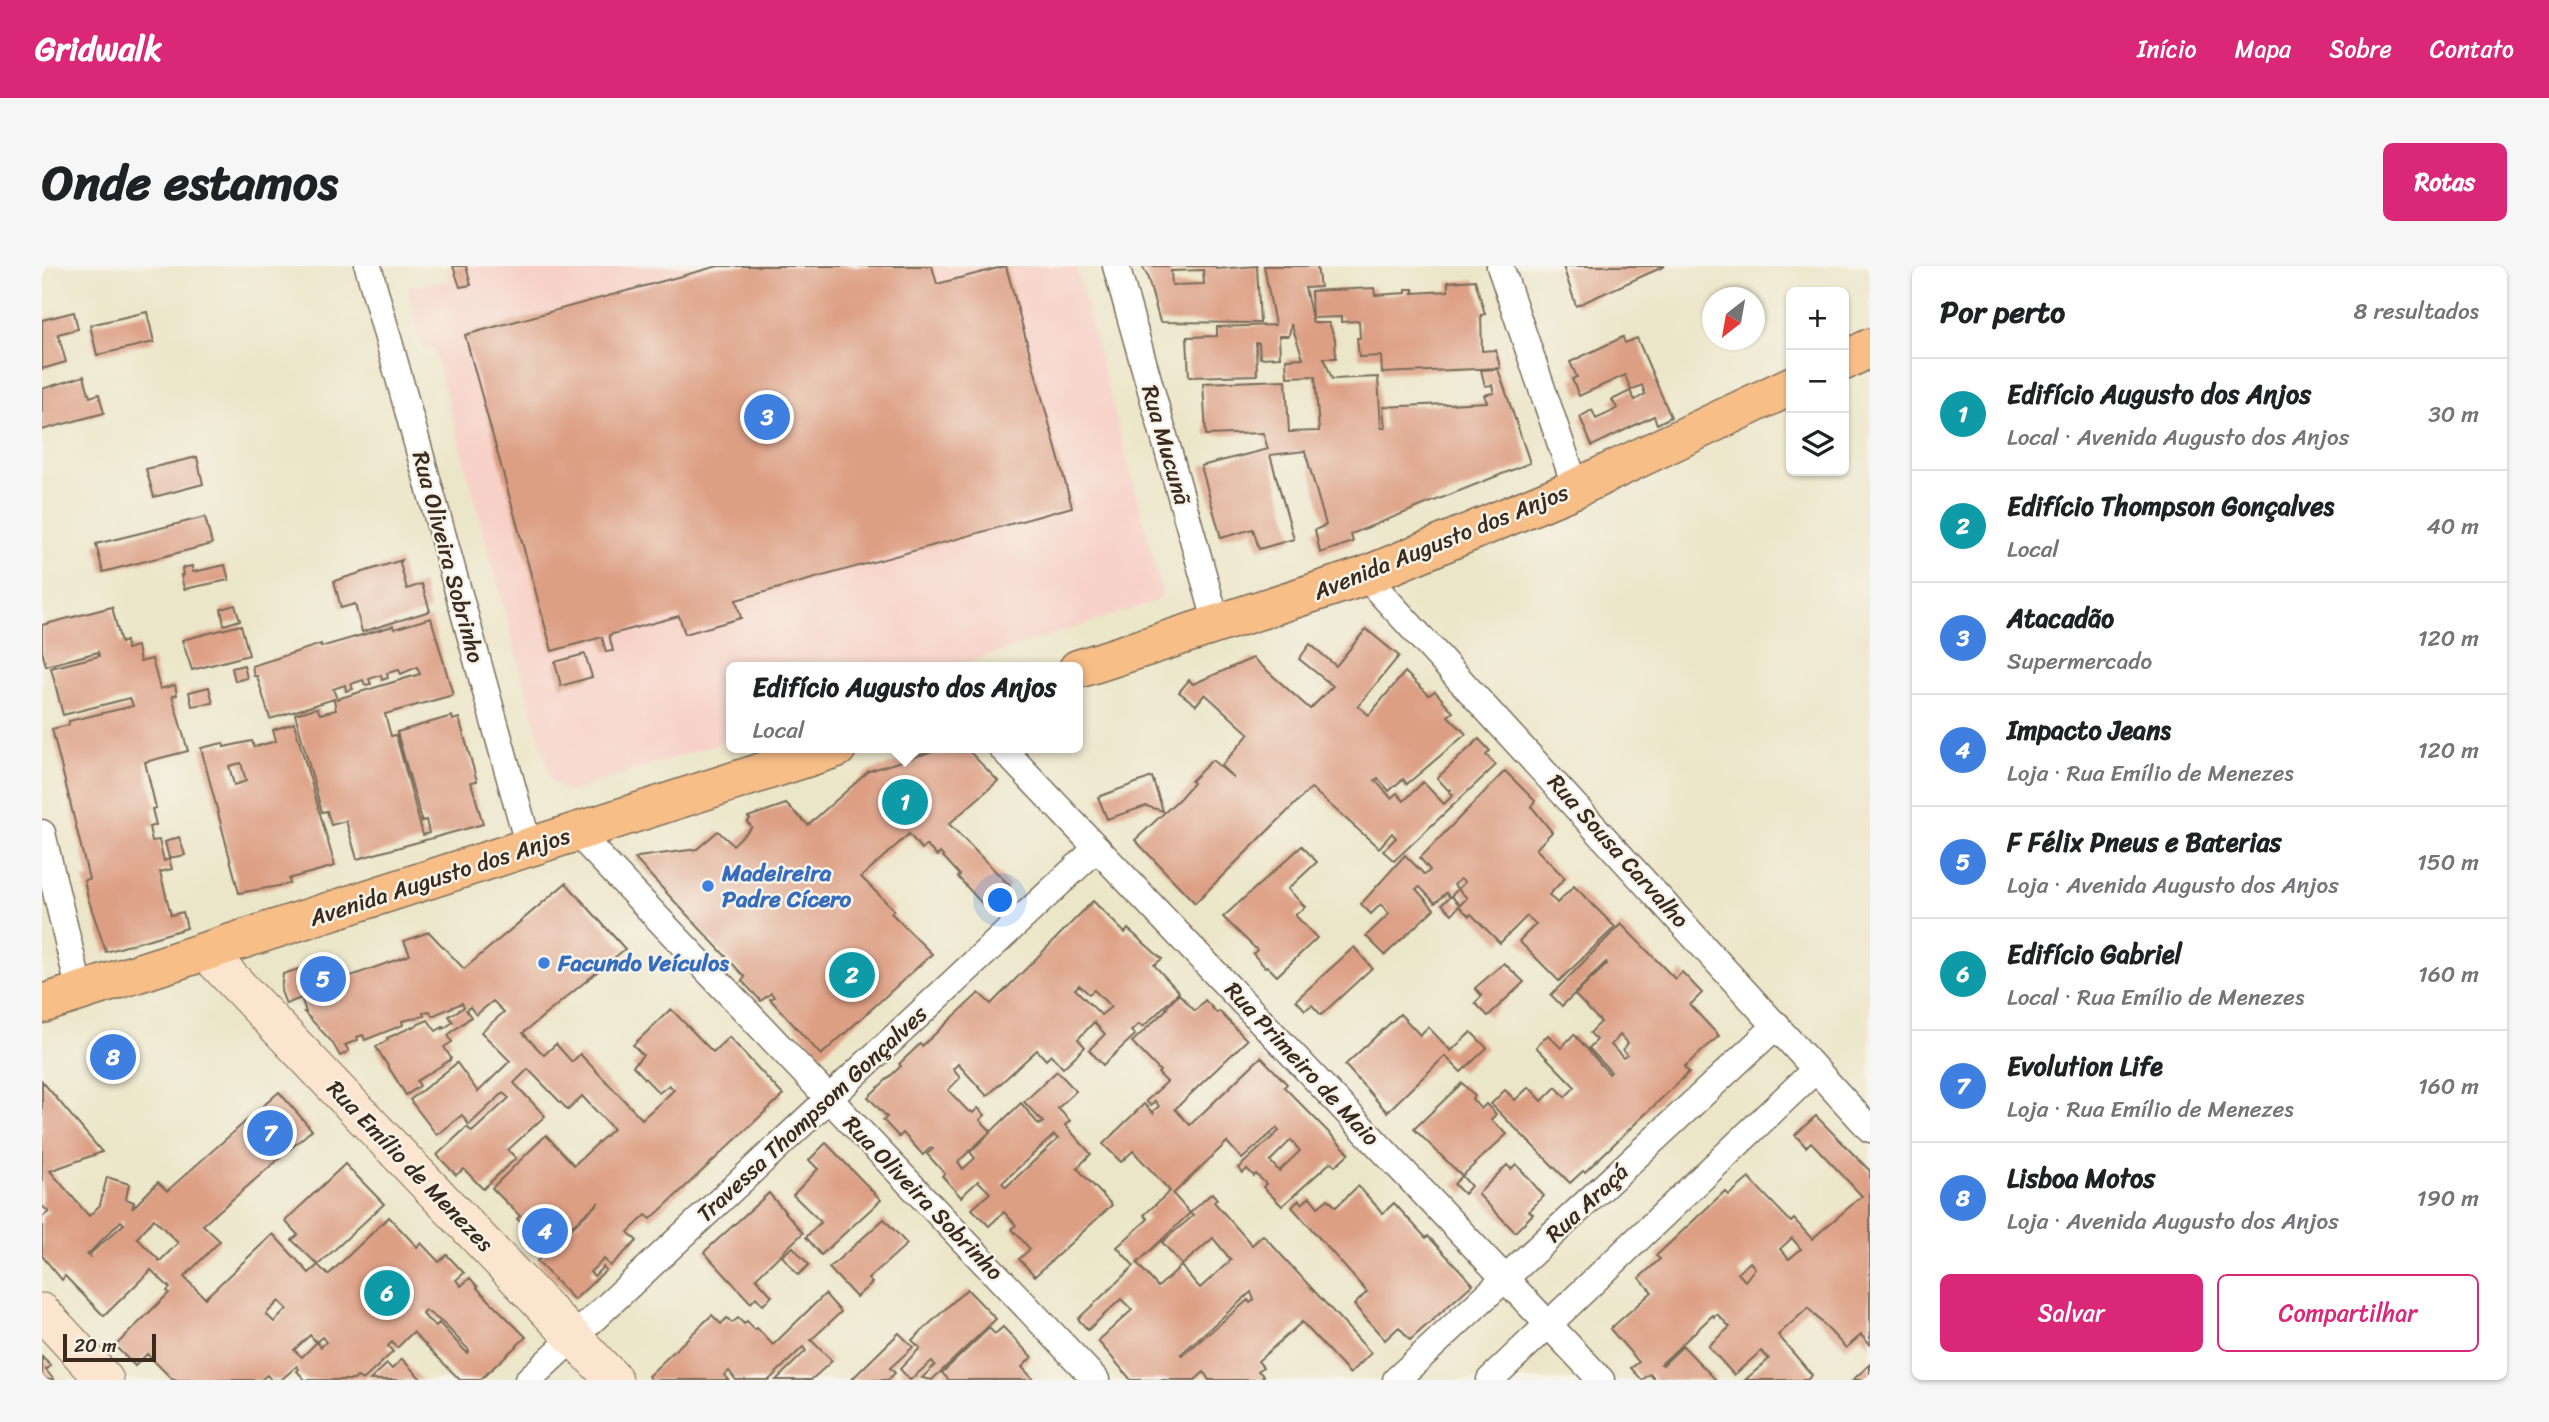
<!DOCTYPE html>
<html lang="pt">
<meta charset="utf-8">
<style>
body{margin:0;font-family:Sriracha,sans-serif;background:#f6f6f6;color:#202124}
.controls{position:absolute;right:21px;top:21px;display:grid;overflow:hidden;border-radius:10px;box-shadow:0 2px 5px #0004}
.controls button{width:63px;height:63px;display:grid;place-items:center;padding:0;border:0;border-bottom:2px solid #e0e0e0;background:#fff;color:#202124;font:35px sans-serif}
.compass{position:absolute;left:1660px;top:21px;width:63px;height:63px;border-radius:50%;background:#fff;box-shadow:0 2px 5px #0004;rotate:211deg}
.scale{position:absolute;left:21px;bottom:18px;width:93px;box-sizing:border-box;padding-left:7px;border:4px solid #3b2a1e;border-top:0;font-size:19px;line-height:24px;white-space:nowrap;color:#3b2a1e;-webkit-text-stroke:5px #f7f3e8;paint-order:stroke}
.you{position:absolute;left:959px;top:635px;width:24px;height:24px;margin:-18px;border:5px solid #fff;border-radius:50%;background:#1a73e8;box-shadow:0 0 0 10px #1a73e833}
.badge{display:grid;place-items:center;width:46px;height:46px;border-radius:50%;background:#db2777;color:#fff;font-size:23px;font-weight:700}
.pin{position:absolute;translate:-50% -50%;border:4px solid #fff;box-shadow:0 2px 7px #0006}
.popup{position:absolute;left:684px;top:396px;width:357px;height:91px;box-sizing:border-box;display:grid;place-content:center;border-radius:10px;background:#fff;filter:drop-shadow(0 2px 5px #0005);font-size:23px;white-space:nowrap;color:#757577}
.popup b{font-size:26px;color:#202124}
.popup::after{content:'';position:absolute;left:50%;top:100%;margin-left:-14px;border:14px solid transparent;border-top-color:#fff}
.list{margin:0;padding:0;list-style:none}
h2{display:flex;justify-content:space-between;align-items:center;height:91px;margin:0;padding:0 28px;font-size:30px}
h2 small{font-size:23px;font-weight:400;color:#757577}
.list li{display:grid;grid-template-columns:46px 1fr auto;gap:21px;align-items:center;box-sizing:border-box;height:112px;padding:0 28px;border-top:2px solid #e0e0e0}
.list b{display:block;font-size:26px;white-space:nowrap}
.list p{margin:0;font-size:23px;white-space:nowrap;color:#757577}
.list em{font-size:23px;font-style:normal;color:#757577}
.actions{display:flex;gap:14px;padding:21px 28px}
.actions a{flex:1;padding:16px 0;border:2px solid #db2777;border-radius:10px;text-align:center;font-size:24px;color:#db2777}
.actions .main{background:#db2777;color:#fff}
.icon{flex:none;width:38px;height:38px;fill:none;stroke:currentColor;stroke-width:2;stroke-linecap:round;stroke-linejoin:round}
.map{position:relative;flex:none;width:1828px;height:1114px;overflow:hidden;border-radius:10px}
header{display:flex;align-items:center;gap:42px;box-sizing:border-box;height:98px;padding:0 35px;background:#db2777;color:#fff}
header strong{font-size:33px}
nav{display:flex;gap:38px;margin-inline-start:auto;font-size:24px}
.intro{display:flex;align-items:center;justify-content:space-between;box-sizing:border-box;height:168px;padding:0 42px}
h1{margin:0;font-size:49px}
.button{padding:18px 32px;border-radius:10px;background:#db2777;color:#fff;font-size:24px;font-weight:700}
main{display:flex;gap:42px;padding:0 42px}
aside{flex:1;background:#fff;border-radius:10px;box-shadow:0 2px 5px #0004}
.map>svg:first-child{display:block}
.built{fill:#f7d1c8}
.building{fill:#dd9f84;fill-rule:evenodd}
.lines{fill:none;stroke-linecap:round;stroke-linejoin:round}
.street-casing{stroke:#796c5a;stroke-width:29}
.secondary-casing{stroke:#796c5a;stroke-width:39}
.primary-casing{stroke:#796c5a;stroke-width:41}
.street{stroke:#fff;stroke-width:26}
.secondary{stroke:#fce5cf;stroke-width:37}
.primary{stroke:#f7be87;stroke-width:38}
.shop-dot{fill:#3f7fe0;stroke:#f7f3e8;stroke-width:2.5}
.labels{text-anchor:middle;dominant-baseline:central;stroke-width:5;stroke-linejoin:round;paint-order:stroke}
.street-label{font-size:23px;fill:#3b2a1e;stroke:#f7f3e8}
.shop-label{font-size:23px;font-weight:bold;fill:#366cbe;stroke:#f7f3e8;text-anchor:start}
</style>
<header>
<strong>Gridwalk</strong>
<nav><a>Início</a><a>Mapa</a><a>Sobre</a><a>Contato</a></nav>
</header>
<div class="intro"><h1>Onde estamos</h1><a class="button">Rotas</a></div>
<main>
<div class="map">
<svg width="1828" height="1114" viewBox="0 0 1828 1114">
<rect width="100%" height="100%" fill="#f7f3e8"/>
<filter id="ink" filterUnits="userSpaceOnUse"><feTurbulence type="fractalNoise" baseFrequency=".0143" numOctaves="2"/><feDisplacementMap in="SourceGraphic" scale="14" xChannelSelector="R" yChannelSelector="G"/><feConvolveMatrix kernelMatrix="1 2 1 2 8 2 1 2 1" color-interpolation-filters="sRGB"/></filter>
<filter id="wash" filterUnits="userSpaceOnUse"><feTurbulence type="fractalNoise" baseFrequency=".00686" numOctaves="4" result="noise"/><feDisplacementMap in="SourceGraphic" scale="28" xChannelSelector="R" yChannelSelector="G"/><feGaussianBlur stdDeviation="1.57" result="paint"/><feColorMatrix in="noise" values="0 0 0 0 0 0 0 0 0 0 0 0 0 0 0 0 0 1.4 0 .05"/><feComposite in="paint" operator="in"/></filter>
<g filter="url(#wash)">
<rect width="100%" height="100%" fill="#ece6c9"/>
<path class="built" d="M405,0H1034L1120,327L1115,335L910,401H690V473L526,526L509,515L391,81L381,84L365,20L409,15Z"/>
<g id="blocks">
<g class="building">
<path d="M411,0H424L429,19L418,21Z"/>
<path d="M676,0H890L895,18L964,0L1030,241L694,334L699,352L643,368L637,350L567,369L571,385L564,386L560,371L510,385L423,69Z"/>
<path d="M1100,0H1173L1174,3L1215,0L1218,57L1118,56L1105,9ZM1161,4L1162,18L1130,19L1129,5Z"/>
<path d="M1222,0H1275L1278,21L1263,22L1271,57H1287L1293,73L1294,92H1282L1290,113L1336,111L1339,162H1343L1341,141L1445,136L1442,129L1452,127L1450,119L1443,120L1439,104L1456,103L1488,197L1309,268L1311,276L1278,287L1273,264L1284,259L1263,185L1228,189L1252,273L1217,283L1211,263L1179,272L1159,200L1226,183L1221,167L1164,169L1161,117L1244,114L1247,166L1277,165L1273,110L1245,111L1244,93L1261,92L1249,58L1247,70H1237L1238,91L1218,92L1217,77H1214L1215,109L1147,111L1145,71L1175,70V61L1233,59Z"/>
<path d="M1521,0H1623L1534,40Z"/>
<path d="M1433,14L1443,48L1439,49L1440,85L1454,84L1458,102L1340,107L1339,90L1317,91L1315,72H1318L1317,55L1299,56V51L1270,52L1269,25L1332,22L1333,29L1364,27V23H1371V27L1406,25V16Z"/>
<path d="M32,46L36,63L16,68L24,96L0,103V54Z"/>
<path d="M105,46L112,76L55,89L48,59Z"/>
<path d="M1581,71L1583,77L1595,72L1629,151L1615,158L1612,150L1550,180L1538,151L1550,144L1554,153L1569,146L1575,142L1570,134L1588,125L1593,134L1603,128L1600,119L1589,124L1583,109L1537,130L1530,113L1535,111L1528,96Z"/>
<path d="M42,110L48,131L57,128L62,147L0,164V123Z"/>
<path d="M155,191L161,218L112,231L104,203Z"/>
<path d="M163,251L170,278L61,306L54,278Z"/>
<path d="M360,294L358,297L365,323L380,318L388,345L320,366L313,338L299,342L292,315Z"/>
<path d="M183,299L187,314L142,323L139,309H141L140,302L150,300L151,306Z"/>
<path d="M193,339L198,354L182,359L179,343Z"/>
<path d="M70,341L79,377L84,375L85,383L95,380L98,396L110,393L118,423L133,419L135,429L130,430L146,485L103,496L114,542L110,543L114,559L107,561L110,575L117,574L122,595L127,593L130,603L118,606L129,649L141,646L145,662L64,686L46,632L42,614L47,613L10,463L27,459V455L91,440L88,432L21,449L9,402L57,390L56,386L4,400L0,385V359Z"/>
<path d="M389,352L411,429L343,448L349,470L354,469L381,569L387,567L384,554L380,555L355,466L410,450L411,454L417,452L435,515L429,516L441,558L315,593L304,555L289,559L285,545L280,546L253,448L275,442L278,448L294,444L292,433L228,453L215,410H212L210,400L279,378V381L351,360L352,363ZM375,401L378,408L295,433L291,423L303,419L304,425L311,423L309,418L321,414L323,419L329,418L327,413L339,409L340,414L346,412L345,407L357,404L359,408Z"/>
<path d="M199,359L207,389L150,404L140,374Z"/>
<path d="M1324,363L1357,390L1316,440L1327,449L1363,406L1387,429L1393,425L1411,446L1406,450L1424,468L1365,518L1361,513L1347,525L1336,512L1333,514L1349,532L1355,527L1362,535L1381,516L1402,538L1411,529L1407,525L1410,523L1406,524L1395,512L1437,473L1448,485L1444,489L1454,499L1352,595L1341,585L1354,572L1350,567L1337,582L1269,522L1153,637L1093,574L1138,532L1151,517L1149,515L1170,494L1192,512L1179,500L1207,468L1163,428L1154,439L1137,426L1147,414L1151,418L1211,392L1268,443L1291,420L1257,393L1268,378L1294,400Z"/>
<path d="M543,388L550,411L519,420L513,396Z"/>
<path d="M202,399L205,412L193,415L190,402Z"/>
<path d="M167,421L171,437L150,440L147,426Z"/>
<path d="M252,457L293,600L249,612L247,613L248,618L197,627L159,482L181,477L182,481L210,475L212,481L234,475L231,464ZM199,497L204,515L192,519L187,500Z"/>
<path d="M901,482H924L956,515L907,558L968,620L944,642L916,611L918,609L898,587L895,590L884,579L880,583L867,568L819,611L852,644L849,647L890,688L779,789L728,733L732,731L729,727L719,735L700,715L703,711L593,593L596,591L655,583L676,565L691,579L710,561L705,556L708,553L706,551L744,538L766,559L827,505Z"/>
<path d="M1463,505L1493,535L1489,540L1510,566L1494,583L1523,612L1507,629L1515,637L1532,620L1573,661L1517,715L1477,675L1494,658L1485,650L1458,677L1429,648L1427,650L1417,640L1410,648L1400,638L1409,630L1418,639L1425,632L1416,623L1423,616L1418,613L1412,619L1416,623L1408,631L1404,627L1393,637L1378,621L1374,623L1392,643L1343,689L1324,670L1347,648L1339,638L1329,648L1319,638L1363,589L1383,609L1388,604L1378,592Z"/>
<path d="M1110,511L1121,545L1104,540L1065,553L1056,531Z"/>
<path d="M137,571L143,589L127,592L123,576Z"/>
<path d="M1260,580L1275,596L1246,623L1263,641L1253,649L1275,672L1235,710L1225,700L1223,701L1211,688L1215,684L1181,651Z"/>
<path d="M524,617L583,683L481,767L502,789L514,778L530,796L538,788L600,853L632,824L627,819L617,827L591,800L601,789L591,779L629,743L671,786L687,771L741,829L609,953L604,949L586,966L595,975L568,1000L562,993L548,1006L552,1010L561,1001L564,1004L532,1034L495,995L557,936L506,981L475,953L478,950L450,922L504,869L532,899L571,863L540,830L526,844L486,803L472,817L503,850L466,884L474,892L441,923L422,903L414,909L395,889L425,861L430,866L467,832L461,827L427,859L420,849L395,869L368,834L415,797L436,826L468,795L439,766L462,746L451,735L434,749L428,741L424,744L429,751L406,769L410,776L402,781L409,792L408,794L375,815L378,820L364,829L334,781L346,774L345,772L386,754L394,765L401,761V763L411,756L407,750L422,741L420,737L390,750L388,745L381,747L382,750L360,755L361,759L323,774L321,769L315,771L316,774L303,779L307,785L298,790L290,776L262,746H264L259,732L244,738L239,725L241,708L272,698L281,720L368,689L362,675L387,666L422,703Z"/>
<path d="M1051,635L1083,667L1086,663L1120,693L1112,699L1137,726L1101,761L1097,758L1089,765L1093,769L1061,799L1047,784L1063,768L1052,756L1036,773L1043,781L1021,802L1009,789L1004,794L995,784L945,830L916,798L911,803L918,812L906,824L927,846L929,845L931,847L936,842L943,849L938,854L949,865L916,896L921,903L933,892L928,886L979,837L997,859L1001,856L982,836L1015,805L1034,825L1016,842L1028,855L1023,859L1049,888L1035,902L1070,939L993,1010L977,993L988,983L970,963L974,959L962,946L947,960L930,943L948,927L936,915L919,931L900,910L903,908L885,888L891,883L889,881L881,889L861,867L857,871L841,854L845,851L826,831L859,800L857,798L878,778L880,780L937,727L949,738ZM1037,719L1047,728L1052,724L1069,741L1059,749L1033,723ZM1012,869L1016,873L964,921L960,917Z"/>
<path d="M1579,658L1633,713L1640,706L1660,727L1648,739L1677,770L1642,801L1647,806L1543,906L1541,905L1528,917L1449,838L1463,824L1473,834L1487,821L1500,835L1514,821L1523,831L1533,821L1494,781L1506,769L1519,782L1532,768L1567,808L1569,806L1547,782L1555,774L1548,767L1559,756L1533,729L1565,698L1564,696L1520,740L1509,729ZM1578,769L1586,778L1581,784L1585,789L1581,792L1569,779Z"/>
<path d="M1312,681L1330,702L1279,749L1270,739L1263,744L1254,734Z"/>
<path d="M1462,697L1482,716L1446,750L1433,737L1440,730L1433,722Z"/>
<path d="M1137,728L1153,745L1163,734L1175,747L1177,745L1205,774L1133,843L1148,859L1219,791L1245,818L1242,821L1307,887L1293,900L1289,896L1240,940L1221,921L1224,918L1214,908L1212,910L1205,903L1201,907L1196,902L1237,865L1235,862L1200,893L1185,876L1131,928L1148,947L1095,997L1116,1021L1139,1000L1158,1022L1189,994L1171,972L1140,999L1120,976L1151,950L1148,947L1170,927L1175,933L1172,936L1210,979L1221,969L1329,1087L1308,1108L1260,1056L1216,1095L1221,1101L1216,1105L1222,1110L1220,1112L1222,1114H1167L1162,1106L1153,1114H1089L1056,1075L1090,1044L1079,1033L1046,1064L1036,1053L1092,1000L1075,981L1106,953L1102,949L1128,925L1091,885L1079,896L1061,878L1102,838L1112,848L1111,845L1117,840L1113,835L1109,840L1104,835L1125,816L1116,807L1118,805L1090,776L1125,743L1124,742ZM1249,874L1258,885L1237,905L1228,895ZM1209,1026L1212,1034L1208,1037L1206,1034L1140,1090L1139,1088Z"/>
<path d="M1358,748L1378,769L1386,761L1409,785L1429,766L1445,782L1419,806L1403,790L1345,846L1303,799Z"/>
<path d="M0,815L60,886L8,905L47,950L58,939L65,911L87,918L84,933L92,936L90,943L116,916L125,925L237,826L270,864L161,959L178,975L142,1011L163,1032L231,968L267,1007L276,999L286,1009L347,951L375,981L379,977L397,996L405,989L422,1007L414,1014L419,1020L428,1012L436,1021L435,1022L484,1071L438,1114H418L371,1066L355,1082L350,1076L346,1080L351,1086L321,1114L315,1111L312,1114H263L255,1105L257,1103L255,1100L239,1114H229L225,1109L219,1114H131L105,1088L93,1100L73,1080L127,1027L125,1025L128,1022L109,1004L62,1050L23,1010L20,1014L0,990V951L7,946L0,940ZM112,953L136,977L118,995L95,972ZM79,955L82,958L49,987L48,991L45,989ZM237,1035L245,1043L232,1056L224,1048ZM383,1044L401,1057L427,1084L425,1087L397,1057L394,1060L385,1053L380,1047ZM268,1069L274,1076L280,1071L284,1076L279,1081L275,1076L260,1091L252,1084Z"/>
<path d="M1420,817L1433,830L1430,833L1439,843L1444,838L1454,848L1449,854L1465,868L1420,910L1429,920L1422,928L1412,918L1420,910L1372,863Z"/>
<path d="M1774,850L1828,905V1079L1819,1069L1804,1082L1766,1042L1736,1069L1770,1109L1765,1114H1703L1727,1093L1719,1085L1692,1109L1666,1080L1688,1061L1675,1048L1672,1051L1671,1049L1619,1098L1621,1099L1641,1080L1674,1114H1613L1608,1108L1600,1114L1589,1102L1597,1096L1568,1063L1610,1026L1597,1012L1618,993L1614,990L1683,925L1687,929L1707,912L1749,956L1752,953L1770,973L1820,930L1769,876L1764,881L1753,869ZM1750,972L1759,983L1747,993L1738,983ZM1708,996L1713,1002L1703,1015L1696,1007Z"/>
<path d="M784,877L839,934L779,989L764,971L779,956L751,929L776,903L767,894Z"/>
<path d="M303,898L342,938L276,999L250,974L256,969L243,955Z"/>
<path d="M1474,898L1502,930L1487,945L1491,948L1473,966L1436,928L1465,899L1469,903Z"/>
<path d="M1316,920L1341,947L1352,937L1384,972L1386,970L1431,1018L1368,1074L1357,1061L1343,1074L1312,1039L1325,1026L1250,941L1257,934L1260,938L1268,931L1276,941L1286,933L1294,941Z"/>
<path d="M727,927L761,967L714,1012L730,1030L721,1039L714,1031L709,1037L662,986Z"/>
<path d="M842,953L865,978L826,1013L830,1017L814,1031L787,1002Z"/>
<path d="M751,981L767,999L756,1009L740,990Z"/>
<path d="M925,1023L954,1053L890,1114L880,1112L893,1099L890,1095L868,1114L858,1103L878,1082L870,1074Z"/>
<path d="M783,1028L799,1046L769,1074L790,1095L769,1114H734L764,1085L761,1081L727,1114H694L687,1105L682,1109L686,1114H609L606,1110L670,1049L679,1058L685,1052L690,1057L696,1052L702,1058L705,1055L713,1064L715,1062L731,1079Z"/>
<path d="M961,1061L990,1091L980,1101L992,1114H907L900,1107L947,1062L953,1068Z"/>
<path d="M857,1067L871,1081L848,1102L853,1107L846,1114H809Z"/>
<path d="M0,1091L9,1100L4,1104L12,1114H0Z"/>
<path d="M360,1093L380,1114H328L345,1098L350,1103Z"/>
<path d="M1828,1098V1114H1811Z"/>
</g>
</g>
</g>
<g filter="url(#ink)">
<use href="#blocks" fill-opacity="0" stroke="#796c5a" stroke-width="2"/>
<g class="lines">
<g class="street-casing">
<g id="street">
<path d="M326,0L487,581"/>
<path d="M1074,0L1175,358"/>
<path d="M1458,0L1534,222"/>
<path d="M1323,310L1828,863"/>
<path d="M960,482L1559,1114"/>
<path d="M0,567L38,726"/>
<path d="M535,567L1054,1114"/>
<path d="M486,1114L1055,582"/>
<path d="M1354,1114L1735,759"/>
<path d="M1448,1114L1773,804"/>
</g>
</g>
<g class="secondary-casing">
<g id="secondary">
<path d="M164,686L572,1114"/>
<path d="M0,1046L63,1114"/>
</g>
</g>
<g class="primary-casing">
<g id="primary">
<path d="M1802,95L1828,82"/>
<path d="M1036,403L1323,310L1534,222L1749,120"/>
<path d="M0,738L795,482"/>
</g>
</g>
<use href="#street" class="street"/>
<use href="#secondary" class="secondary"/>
<use href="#primary" class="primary"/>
</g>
</g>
<g class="shop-dot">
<circle cx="666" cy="620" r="7"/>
<circle cx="502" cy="697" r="7"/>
</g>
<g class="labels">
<g class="street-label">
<text transform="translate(1124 179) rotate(74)">Rua Mucunã</text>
<text transform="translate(1399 276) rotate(-22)">Avenida Augusto dos Anjos</text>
<text transform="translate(406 291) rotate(75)">Rua Oliveira Sobrinho</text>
<text transform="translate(1576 585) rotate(48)">Rua Sousa Carvalho</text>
<text transform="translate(398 611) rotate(-18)">Avenida Augusto dos Anjos</text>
<text transform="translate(1260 798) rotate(47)">Rua Primeiro de Maio</text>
<text transform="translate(770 848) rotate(-43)">Travessa Thompsom Gonçalves</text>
<text transform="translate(368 900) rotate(46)">Rua Emílio de Menezes</text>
<text transform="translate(881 932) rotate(46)">Rua Oliveira Sobrinho</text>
<text transform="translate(1545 937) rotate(-43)">Rua Araçá</text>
</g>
<g class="shop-label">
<text x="680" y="607">Madeireira<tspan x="680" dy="26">Padre Cícero</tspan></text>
<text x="516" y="697">Facundo Veículos</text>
</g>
</g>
</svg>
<div class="controls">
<button>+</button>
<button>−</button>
<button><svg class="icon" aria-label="layers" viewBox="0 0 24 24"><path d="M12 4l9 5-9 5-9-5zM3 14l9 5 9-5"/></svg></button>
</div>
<svg class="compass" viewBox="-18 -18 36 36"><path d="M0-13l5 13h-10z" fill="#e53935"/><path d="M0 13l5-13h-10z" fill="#757577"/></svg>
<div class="scale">20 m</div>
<div class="you"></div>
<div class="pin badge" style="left:863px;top:536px;background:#0f9aa8">1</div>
<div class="popup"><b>Edifício Augusto dos Anjos</b>Local</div>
<div class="pin badge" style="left:810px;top:709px;background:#0f9aa8">2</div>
<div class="pin badge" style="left:725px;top:151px;background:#3f7fe0">3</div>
<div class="pin badge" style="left:503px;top:965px;background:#3f7fe0">4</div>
<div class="pin badge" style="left:281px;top:713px;background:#3f7fe0">5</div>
<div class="pin badge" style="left:345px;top:1027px;background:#0f9aa8">6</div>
<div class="pin badge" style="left:228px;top:867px;background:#3f7fe0">7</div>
<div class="pin badge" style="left:71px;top:791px;background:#3f7fe0">8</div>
</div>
<aside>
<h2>Por perto<small>8 resultados</small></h2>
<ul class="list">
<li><span class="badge" style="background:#0f9aa8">1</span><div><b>Edifício Augusto dos Anjos</b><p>Local · Avenida Augusto dos Anjos</p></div><em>30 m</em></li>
<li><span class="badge" style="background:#0f9aa8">2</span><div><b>Edifício Thompson Gonçalves</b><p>Local</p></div><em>40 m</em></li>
<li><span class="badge" style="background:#3f7fe0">3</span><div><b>Atacadão</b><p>Supermercado</p></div><em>120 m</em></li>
<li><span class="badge" style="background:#3f7fe0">4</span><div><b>Impacto Jeans</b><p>Loja · Rua Emílio de Menezes</p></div><em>120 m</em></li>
<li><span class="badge" style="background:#3f7fe0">5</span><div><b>F Félix Pneus e Baterias</b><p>Loja · Avenida Augusto dos Anjos</p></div><em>150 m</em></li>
<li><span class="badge" style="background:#0f9aa8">6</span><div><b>Edifício Gabriel</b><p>Local · Rua Emílio de Menezes</p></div><em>160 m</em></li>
<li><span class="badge" style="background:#3f7fe0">7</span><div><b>Evolution Life</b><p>Loja · Rua Emílio de Menezes</p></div><em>160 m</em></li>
<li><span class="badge" style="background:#3f7fe0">8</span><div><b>Lisboa Motos</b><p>Loja · Avenida Augusto dos Anjos</p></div><em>190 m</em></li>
</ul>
<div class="actions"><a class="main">Salvar</a><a>Compartilhar</a></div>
</aside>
</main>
